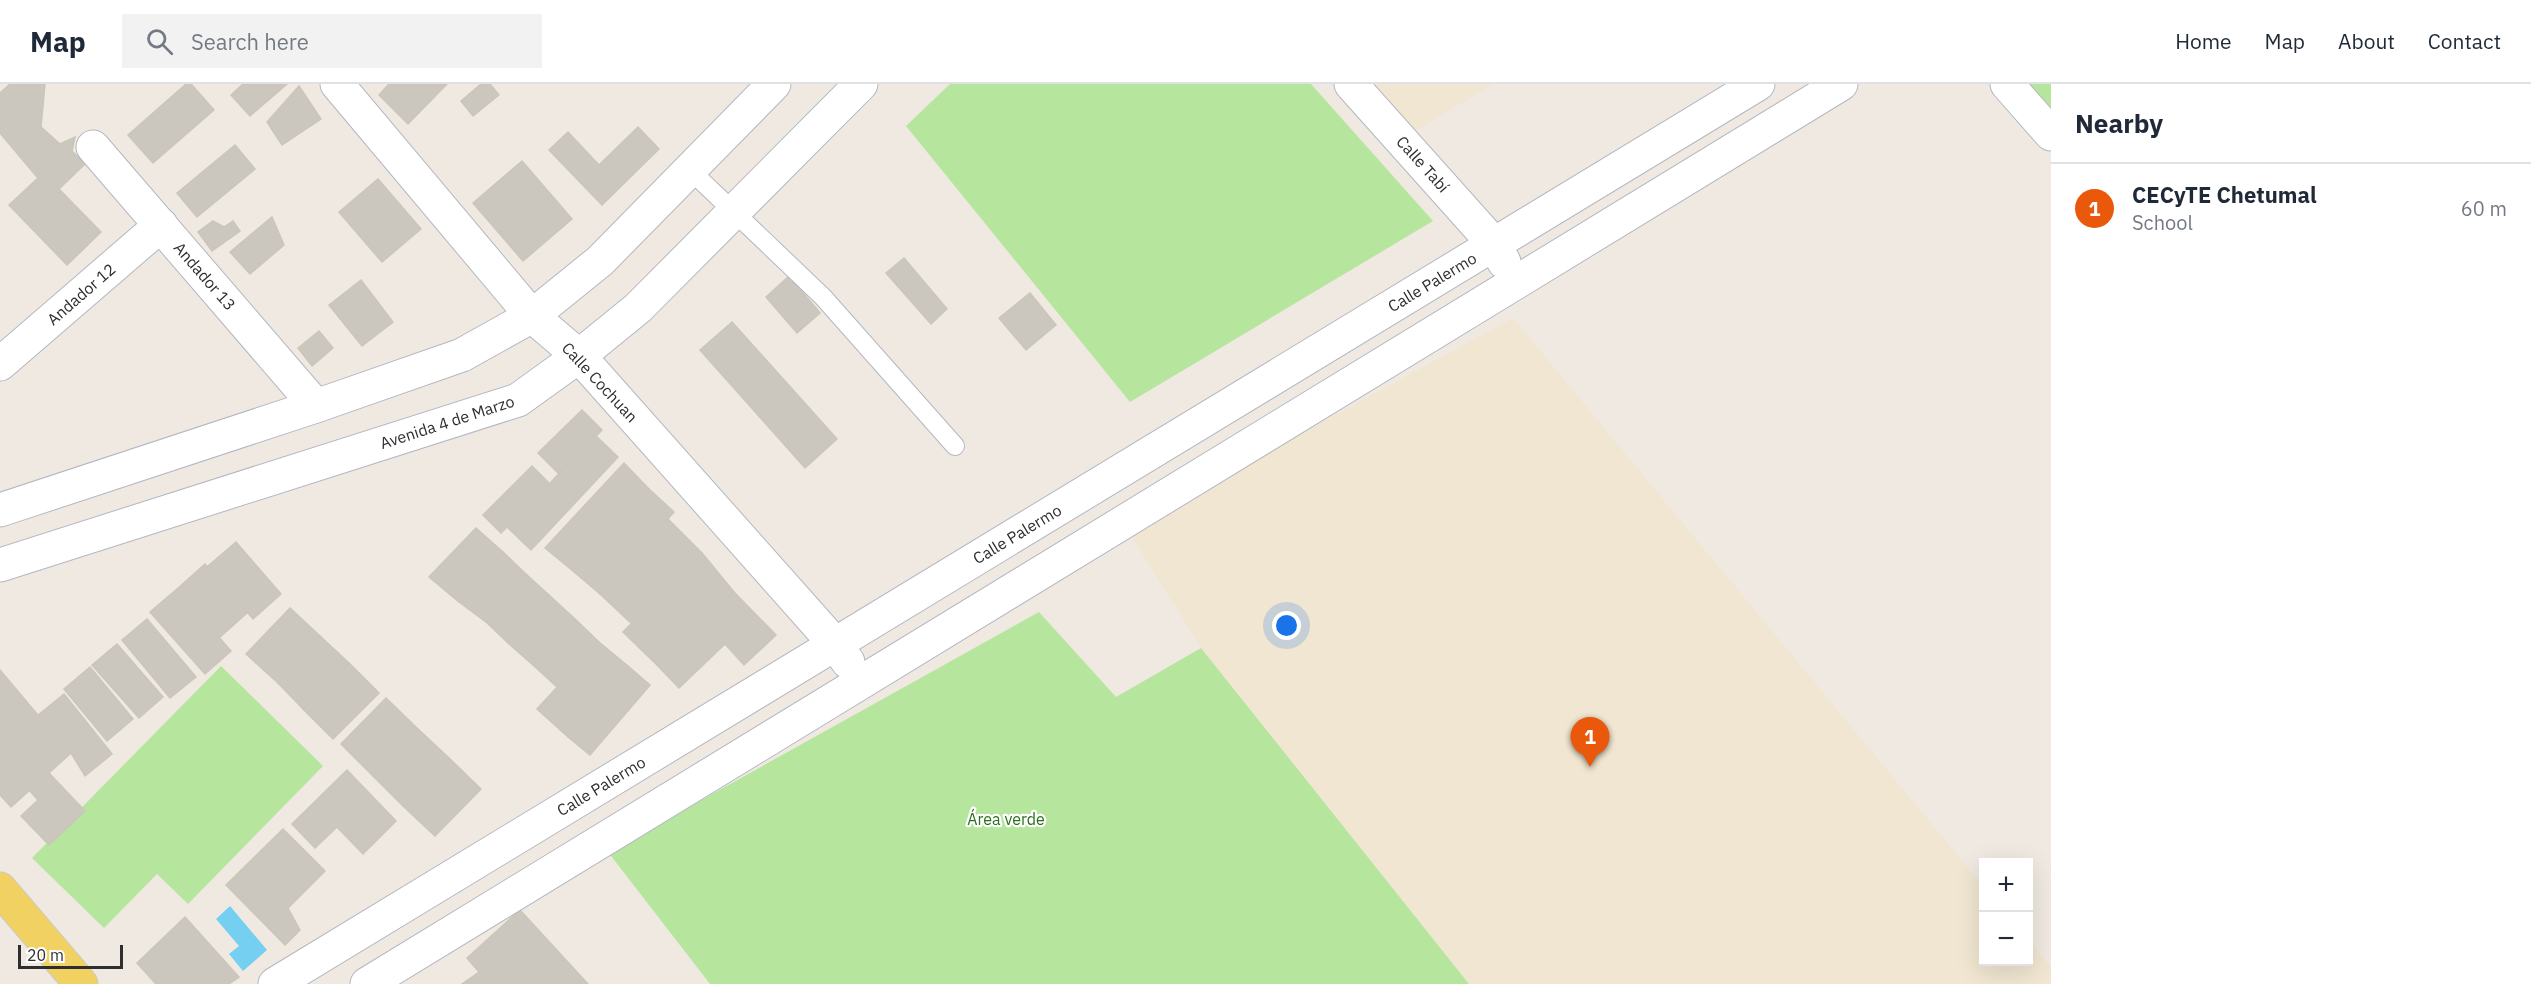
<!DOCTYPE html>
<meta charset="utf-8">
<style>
body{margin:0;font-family:"IBM Plex Sans",sans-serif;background:#f2f2f3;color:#1f2937}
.controls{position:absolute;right:18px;bottom:18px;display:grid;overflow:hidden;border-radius:0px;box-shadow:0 6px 24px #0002}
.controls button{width:54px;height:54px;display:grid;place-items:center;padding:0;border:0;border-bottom:2px solid #e0e1e3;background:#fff;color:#1f2937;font:30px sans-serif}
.scale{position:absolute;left:18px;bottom:15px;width:105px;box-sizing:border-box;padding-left:6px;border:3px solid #2e2e2e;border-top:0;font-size:16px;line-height:21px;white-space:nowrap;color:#2e2e2e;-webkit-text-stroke:4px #fff;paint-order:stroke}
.you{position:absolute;left:1287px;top:542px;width:21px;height:21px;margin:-15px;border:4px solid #fff;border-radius:50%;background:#1a73e8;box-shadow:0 0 0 9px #1a73e833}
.badge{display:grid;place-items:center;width:39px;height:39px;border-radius:50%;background:#ea580c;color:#fff;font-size:20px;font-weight:700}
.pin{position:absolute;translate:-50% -50px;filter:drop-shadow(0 2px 3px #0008)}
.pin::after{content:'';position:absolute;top:32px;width:21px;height:18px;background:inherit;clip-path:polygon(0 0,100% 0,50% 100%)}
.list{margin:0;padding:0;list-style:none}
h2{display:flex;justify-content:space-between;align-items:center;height:78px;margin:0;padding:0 24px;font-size:26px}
h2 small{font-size:20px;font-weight:400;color:#747a83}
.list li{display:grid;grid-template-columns:39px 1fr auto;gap:18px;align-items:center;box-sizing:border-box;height:90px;padding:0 24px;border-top:2px solid #e0e1e3}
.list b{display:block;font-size:22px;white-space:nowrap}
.list p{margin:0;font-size:20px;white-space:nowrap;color:#747a83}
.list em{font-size:20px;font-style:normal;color:#747a83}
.icon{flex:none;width:33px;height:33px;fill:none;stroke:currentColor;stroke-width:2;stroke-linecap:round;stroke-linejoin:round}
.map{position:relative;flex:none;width:2051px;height:900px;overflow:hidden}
header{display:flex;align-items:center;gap:36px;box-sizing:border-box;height:84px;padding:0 30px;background:#fff;border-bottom:2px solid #e0e1e3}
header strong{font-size:28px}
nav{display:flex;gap:33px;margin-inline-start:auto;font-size:21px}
.search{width:420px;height:54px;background:#f2f2f3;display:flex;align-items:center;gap:15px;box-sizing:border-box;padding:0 21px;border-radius:0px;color:#747a83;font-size:22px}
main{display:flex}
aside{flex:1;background:#fff}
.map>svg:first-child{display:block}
.education{fill:#f0e6d1}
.green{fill:#b6e59e}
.water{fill:#75cff0}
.building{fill:#cbc7bf;stroke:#cbc5ba;stroke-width:1.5}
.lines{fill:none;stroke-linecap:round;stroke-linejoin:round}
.lane-casing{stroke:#b4b7c1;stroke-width:20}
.street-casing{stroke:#b4b7c1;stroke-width:35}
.secondary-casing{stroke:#b4b7c1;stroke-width:35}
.primary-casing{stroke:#c9c9c9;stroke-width:35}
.lane{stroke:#fff;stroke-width:18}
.street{stroke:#fff;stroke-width:33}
.secondary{stroke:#fff;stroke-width:33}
.primary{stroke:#f2d163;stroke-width:33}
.labels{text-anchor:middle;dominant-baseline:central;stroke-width:4.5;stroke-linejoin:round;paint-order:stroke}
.street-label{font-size:16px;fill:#2e2e2e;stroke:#fff}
.park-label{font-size:16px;fill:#2c6e1b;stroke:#fff}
</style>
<header>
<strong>Map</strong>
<div class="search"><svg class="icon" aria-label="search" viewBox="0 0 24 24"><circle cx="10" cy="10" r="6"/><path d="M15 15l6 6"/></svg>Search here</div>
<nav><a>Home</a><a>Map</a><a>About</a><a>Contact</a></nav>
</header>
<main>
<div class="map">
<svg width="2051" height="900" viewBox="0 0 2051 900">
<rect width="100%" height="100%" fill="#efe9e1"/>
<g class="education">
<path d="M1368,0H1493L1413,48Z"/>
<path d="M1513,234L1983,802L1984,878H2028L2029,856L2051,883V900H1469L1201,564L1127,445Z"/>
</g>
<g class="green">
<path d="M950,0H1311L1433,137L1130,318L906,42Z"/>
<path d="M2030,0H2051V24Z"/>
<path d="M1039,528L1116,613L1201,564L1469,900H710L608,768Z"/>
<path d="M221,582L323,682L188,820L157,790L104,844L32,774Z"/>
</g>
<path class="water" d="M230,822L267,866L243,887L229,870L239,862L216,835Z"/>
<g class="building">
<path d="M10,0H45L41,43L60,60L75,53L72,67L85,80L59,105L101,148L67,181L9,121L38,94L0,49V9Z"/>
<path d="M186,0H191L214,26L153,79L128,51Z"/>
<path d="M243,0H287L250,32L231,11Z"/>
<path d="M389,0H447L408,40L379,11Z"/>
<path d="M481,0H490L499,11L473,32L461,17Z"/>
<path d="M299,2L321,35L282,61L267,38Z"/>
<path d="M638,43L659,65L602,121L549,66L568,48L599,81Z"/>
<path d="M235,61L255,85L197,133L177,109Z"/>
<path d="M522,77L572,135L523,177L473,119Z"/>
<path d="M378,95L421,145L382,178L339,128Z"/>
<path d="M272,133L284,161L250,190L230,168Z"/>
<path d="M213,137L224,143L233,137L240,147L212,167L198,148Z"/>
<path d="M904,174L947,225L931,240L886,189Z"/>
<path d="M789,192L820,229L797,249L766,213Z"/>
<path d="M361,196L393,238L362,262L329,221Z"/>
<path d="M1030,209L1056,241L1026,266L999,234Z"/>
<path d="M732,238L837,355L805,384L700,266Z"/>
<path d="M319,247L333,264L312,282L298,264Z"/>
<path d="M582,326L602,346L559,390L538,369Z"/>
<path d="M595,351L618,373L531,466L508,444Z"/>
<path d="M624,379L649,405L573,487L545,464Z"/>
<path d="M532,382L550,400L501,449L483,431Z"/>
<path d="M649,405L674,428L600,510L573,487Z"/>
<path d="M668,435L702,469L633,541L600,510Z"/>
<path d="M476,444L503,468L459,518L429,493Z"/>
<path d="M236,458L281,510L253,535L208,482Z"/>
<path d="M503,468L527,491L486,538L459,518Z"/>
<path d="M702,469L734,508L657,581L623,548Z"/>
<path d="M205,480L247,529L219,554L177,505Z"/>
<path d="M527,491L549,511L507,558L486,538Z"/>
<path d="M177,505L231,567L205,590L150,528Z"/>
<path d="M734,508L776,551L744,581L725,560L679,604L657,581Z"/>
<path d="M549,511L575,535L533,581L507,558Z"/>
<path d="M290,524L320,552L278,599L246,570Z"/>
<path d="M147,535L196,593L170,614L122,556Z"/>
<path d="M575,535L599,558L557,603L533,581Z"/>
<path d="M320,552L349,579L303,625L278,599Z"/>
<path d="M599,558L628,582L568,653L537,625Z"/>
<path d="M117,560L163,613L139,634L92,581Z"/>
<path d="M349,579L379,609L333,655L303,625Z"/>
<path d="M628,582L650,601L590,671L568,653Z"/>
<path d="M90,583L133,635L107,657L64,605Z"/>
<path d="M0,586L26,617L0,638Z"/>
<path d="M64,610L112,670L85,692L71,669L37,632Z"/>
<path d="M386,614L418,645L373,692L341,660Z"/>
<path d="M26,617L50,645L0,690V638Z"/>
<path d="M50,645L71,669L11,723L0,711V690Z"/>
<path d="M418,645L449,674L403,722L373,692Z"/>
<path d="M449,674L481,705L435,752L403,722Z"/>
<path d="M347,686L396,737L363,770L337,743L315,764L292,740Z"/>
<path d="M49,689L85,727L49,761L21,732L38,716L30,707Z"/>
<path d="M283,745L325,787L288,824L300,846L285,861L226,801Z"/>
<path d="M520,826L588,900H462L479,888L467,874Z"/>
<path d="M185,833L239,893L229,900H156L137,879Z"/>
</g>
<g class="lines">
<g class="lane-casing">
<path id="lane" d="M690,86L823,213L955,362"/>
</g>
<g class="street-casing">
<g id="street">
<path d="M337,0L532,232L579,272L835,560L848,578"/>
<path d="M1351,0L1494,160L1504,178"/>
<path d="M2007,0L2051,50"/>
<path d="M93,63L316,322"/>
<path d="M0,280L161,141"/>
<path d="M275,900L1758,0"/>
<path d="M367,900L1841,0"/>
</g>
</g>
<g class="secondary-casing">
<g id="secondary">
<path d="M0,426L316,322L462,271L532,232L600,177L774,0"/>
<path d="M0,481L518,316L579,272L638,224L861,0"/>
</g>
</g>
<g class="primary-casing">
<path id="primary" d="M0,805L81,900"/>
</g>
<use href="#lane" class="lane"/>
<use href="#street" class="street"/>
<use href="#secondary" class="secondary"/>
<use href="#primary" class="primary"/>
</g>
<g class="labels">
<g class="street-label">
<text transform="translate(1423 80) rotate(48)">Calle Tabí</text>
<text transform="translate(205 192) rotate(49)">Andador 13</text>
<text transform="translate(1432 198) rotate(-31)">Calle Palermo</text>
<text transform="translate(81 210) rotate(-41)">Andador 12</text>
<text transform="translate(600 298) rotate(47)">Calle Cochuan</text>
<text transform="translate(447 338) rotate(-18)">Avenida 4 de Marzo</text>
<text transform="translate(1017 450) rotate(-31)">Calle Palermo</text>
<text transform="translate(601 702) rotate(-31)">Calle Palermo</text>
</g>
<g class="park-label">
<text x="1006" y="735">Área verde</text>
</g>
</g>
</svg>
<div class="controls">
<button>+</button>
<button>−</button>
</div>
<div class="scale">20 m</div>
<div class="you"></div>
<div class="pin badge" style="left:1590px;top:683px">1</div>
</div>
<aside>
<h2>Nearby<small></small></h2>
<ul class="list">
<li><span class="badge">1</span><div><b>CECyTE Chetumal</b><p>School</p></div><em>60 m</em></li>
</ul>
</aside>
</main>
